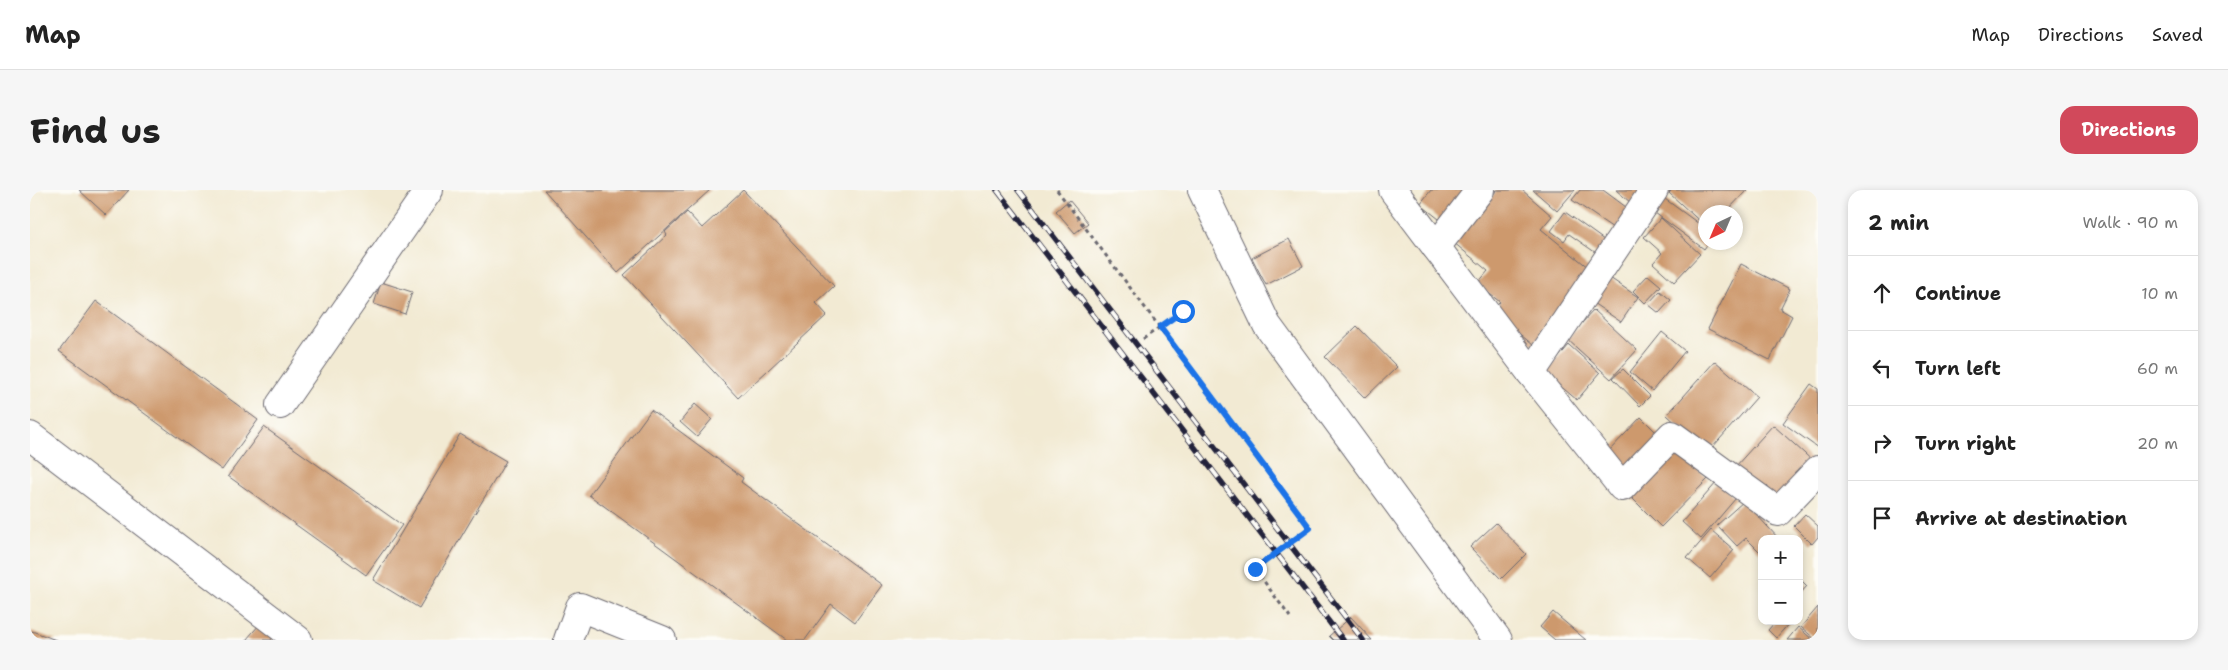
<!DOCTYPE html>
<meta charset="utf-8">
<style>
body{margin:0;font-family:"Shantell Sans",sans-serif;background:#f6f6f6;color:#222}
.controls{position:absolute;right:15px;bottom:15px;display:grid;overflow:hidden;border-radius:10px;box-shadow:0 2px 8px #0003}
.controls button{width:45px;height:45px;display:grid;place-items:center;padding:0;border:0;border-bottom:1px solid #e0e0e0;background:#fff;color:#222;font:25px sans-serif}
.compass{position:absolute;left:1668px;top:15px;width:45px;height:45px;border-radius:50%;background:#fff;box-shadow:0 2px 8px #0003;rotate:224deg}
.stop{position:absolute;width:15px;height:15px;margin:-11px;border:4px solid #1a73e8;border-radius:50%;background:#fff}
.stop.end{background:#1a73e8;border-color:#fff;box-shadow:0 1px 5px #0008}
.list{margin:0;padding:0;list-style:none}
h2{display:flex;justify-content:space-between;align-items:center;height:65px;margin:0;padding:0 20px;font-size:21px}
h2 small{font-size:16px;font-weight:400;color:#767676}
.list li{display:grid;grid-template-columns:32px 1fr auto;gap:15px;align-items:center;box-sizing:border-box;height:75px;padding:0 20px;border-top:1px solid #e0e0e0}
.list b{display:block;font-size:19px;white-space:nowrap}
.list em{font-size:16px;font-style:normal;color:#767676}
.icon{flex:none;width:28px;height:28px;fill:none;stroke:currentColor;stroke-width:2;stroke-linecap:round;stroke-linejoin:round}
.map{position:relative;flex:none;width:1788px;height:450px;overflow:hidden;border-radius:15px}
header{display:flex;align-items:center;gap:30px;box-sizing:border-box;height:70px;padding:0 25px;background:#fff;border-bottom:1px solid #e0e0e0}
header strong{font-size:24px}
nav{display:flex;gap:28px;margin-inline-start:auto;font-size:18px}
.intro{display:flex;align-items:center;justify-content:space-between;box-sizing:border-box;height:120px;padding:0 30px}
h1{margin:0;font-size:35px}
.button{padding:12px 22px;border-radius:15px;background:#d1495b;color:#fff;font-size:18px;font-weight:700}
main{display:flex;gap:30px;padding:0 30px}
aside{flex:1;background:#fff;border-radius:15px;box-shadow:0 2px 8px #0003}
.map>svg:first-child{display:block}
.building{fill:#cd996d}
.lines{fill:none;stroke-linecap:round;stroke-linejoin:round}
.minor-casing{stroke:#6b6870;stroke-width:30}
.path{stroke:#6b6870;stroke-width:3;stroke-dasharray:4 4;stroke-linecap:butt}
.minor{stroke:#fff;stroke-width:28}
.rail-casing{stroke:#22223b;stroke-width:5.5}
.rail{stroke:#fdfcf7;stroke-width:4;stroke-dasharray:11;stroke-linecap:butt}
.path-bridge{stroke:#6b6870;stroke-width:3;stroke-dasharray:4 4;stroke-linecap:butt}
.route{stroke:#1a73e8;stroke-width:6}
</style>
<header>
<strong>Map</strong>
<nav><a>Map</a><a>Directions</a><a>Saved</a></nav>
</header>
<div class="intro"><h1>Find us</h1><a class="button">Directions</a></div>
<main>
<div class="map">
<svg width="1788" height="450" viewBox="0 0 1788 450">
<rect width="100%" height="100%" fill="#fdfcf7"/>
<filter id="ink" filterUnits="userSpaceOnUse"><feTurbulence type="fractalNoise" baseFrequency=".02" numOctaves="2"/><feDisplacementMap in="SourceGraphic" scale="10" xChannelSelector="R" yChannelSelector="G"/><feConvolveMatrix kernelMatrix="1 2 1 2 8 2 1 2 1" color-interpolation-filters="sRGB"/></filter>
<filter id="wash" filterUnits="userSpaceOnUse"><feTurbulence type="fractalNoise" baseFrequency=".0096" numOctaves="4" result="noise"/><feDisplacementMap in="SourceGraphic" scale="20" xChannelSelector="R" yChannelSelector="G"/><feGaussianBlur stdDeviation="1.12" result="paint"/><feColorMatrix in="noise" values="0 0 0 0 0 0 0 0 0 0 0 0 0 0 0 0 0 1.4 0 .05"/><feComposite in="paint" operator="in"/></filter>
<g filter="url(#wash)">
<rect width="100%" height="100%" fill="#f2ead3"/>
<g id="blocks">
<g class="building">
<path d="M49,0H99L76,25Z"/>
<path d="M514,0H680L588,83Z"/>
<path d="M713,0L804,96L786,113L797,125L708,208L594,85L637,45L635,42L657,22L672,38Z"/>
<path d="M1401,0H1440L1414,33L1390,14Z"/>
<path d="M1467,0H1492L1522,26L1511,39L1564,82L1503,155L1462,121L1470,112L1447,94L1458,81L1423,52Z"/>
<path d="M1503,0H1545L1527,21Z"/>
<path d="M1550,0H1573L1600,20L1586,40L1542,10Z"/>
<path d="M1586,0H1612L1601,13Z"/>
<path d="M1642,0H1717L1696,22H1676V37L1639,3Z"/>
<path d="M1635,9L1676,39V52H1679L1674,59L1625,23Z"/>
<path d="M1039,10L1058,33L1045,43L1026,21Z"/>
<path d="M1535,22L1578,53L1569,65L1539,44L1534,51L1521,41Z"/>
<path d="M1631,28L1670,64L1644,92L1623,73L1632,63L1614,47Z"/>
<path d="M1259,49L1273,76L1236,95L1222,68Z"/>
<path d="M1711,74L1760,99L1750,119L1762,126L1740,170L1678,139Z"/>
<path d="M1618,85L1631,96L1615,113L1603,101Z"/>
<path d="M1580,88L1608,107L1591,132L1563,113Z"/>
<path d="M351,92L382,102L375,124L344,114Z"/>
<path d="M1630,101L1641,110L1629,123L1618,114Z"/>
<path d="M66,111L228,230L192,280L29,161Z"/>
<path d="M1564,120L1607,160L1581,189L1537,149Z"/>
<path d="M1327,136L1367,177L1335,208L1295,167Z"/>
<path d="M1632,142L1655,161L1622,201L1600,182Z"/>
<path d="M1539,155L1570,183L1547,210L1515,183Z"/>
<path d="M1685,171L1727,207L1674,267L1661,247L1637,225Z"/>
<path d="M1593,179L1620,206L1610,216L1583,188Z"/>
<path d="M1781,194L1788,199V258L1753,233Z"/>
<path d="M665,214L682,229L667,247L650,232Z"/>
<path d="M621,220L713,288L711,292L852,395L825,432L801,414L775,450H757L559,305Z"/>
<path d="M1611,227L1632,248L1599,282L1578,262Z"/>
<path d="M1743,235L1785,273L1747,315L1705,277Z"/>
<path d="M234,237L372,335L336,385L198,286Z"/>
<path d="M430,244L476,271L389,418L343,390Z"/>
<path d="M1644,256L1678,289L1631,337L1597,303Z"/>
<path d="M1687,292L1706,308L1671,349L1652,332Z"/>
<path d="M1714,311L1749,349H1732V364L1716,348L1707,356L1687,335Z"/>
<path d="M1775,324L1788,336V347L1782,354L1764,336Z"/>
<path d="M1466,333L1496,364L1471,389L1440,357Z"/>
<path d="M1681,340L1704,360L1680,388L1657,368Z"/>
<path d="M1769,388L1777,396L1769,405Z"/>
<path d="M1788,417V450H1786L1771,437Z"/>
<path d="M1523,422L1556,450H1525L1510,437Z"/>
<path d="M1321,427L1342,450H1303L1299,446Z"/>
<path d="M1746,431H1761L1746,448L1738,440Z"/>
<path d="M230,434L244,446L241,450H216Z"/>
<path d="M1768,437L1783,450H1757Z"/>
<path d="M2,441L26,450H0Z"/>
</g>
</g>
</g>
<g filter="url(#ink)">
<use href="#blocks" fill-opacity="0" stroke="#6b6870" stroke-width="1"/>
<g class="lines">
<g class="minor-casing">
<g id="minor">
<path d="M1172,0L1237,135L1468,450"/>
<path d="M1363,0L1501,183L1592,297L1642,245L1748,322L1788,280"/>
<path d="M1406,57L1450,0"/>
<path d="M1501,183L1624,0"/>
<path d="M250,215L399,0"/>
<path d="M0,246L268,450"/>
<path d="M538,450L550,417L632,450"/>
</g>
</g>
<g class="path">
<path d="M1027,0L1280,338"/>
<path d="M1113,149L1153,121"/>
<path d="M1225,379L1260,427"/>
</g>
<use href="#minor" class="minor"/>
<g class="rail-casing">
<g id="rail">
<path d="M967,0L1313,450"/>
<path d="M988,0L1333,450"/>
</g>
</g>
<use href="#rail" class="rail"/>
<path class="path-bridge" d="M1225,379L1280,338"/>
</g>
</g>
<g class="lines" filter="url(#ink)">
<path class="route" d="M1153,121L1130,137L1280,338L1225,379"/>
</g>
</svg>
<div class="controls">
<button>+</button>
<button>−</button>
</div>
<svg class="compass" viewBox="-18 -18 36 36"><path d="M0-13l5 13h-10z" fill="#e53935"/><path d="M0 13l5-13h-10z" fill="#767676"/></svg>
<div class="stop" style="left:1153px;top:121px"></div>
<div class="stop end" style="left:1225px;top:379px"></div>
</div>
<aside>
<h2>2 min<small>Walk · 90 m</small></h2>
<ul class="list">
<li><svg class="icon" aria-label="ahead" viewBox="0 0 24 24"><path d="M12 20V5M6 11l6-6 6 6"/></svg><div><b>Continue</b></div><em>10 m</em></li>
<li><svg class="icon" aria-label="left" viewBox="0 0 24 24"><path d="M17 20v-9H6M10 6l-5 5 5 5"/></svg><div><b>Turn left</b></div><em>60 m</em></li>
<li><svg class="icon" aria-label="right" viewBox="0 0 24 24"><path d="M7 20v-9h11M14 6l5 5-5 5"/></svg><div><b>Turn right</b></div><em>20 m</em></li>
<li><svg class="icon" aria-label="arrive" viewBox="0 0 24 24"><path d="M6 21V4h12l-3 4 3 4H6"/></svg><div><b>Arrive at destination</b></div></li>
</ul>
</aside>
</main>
